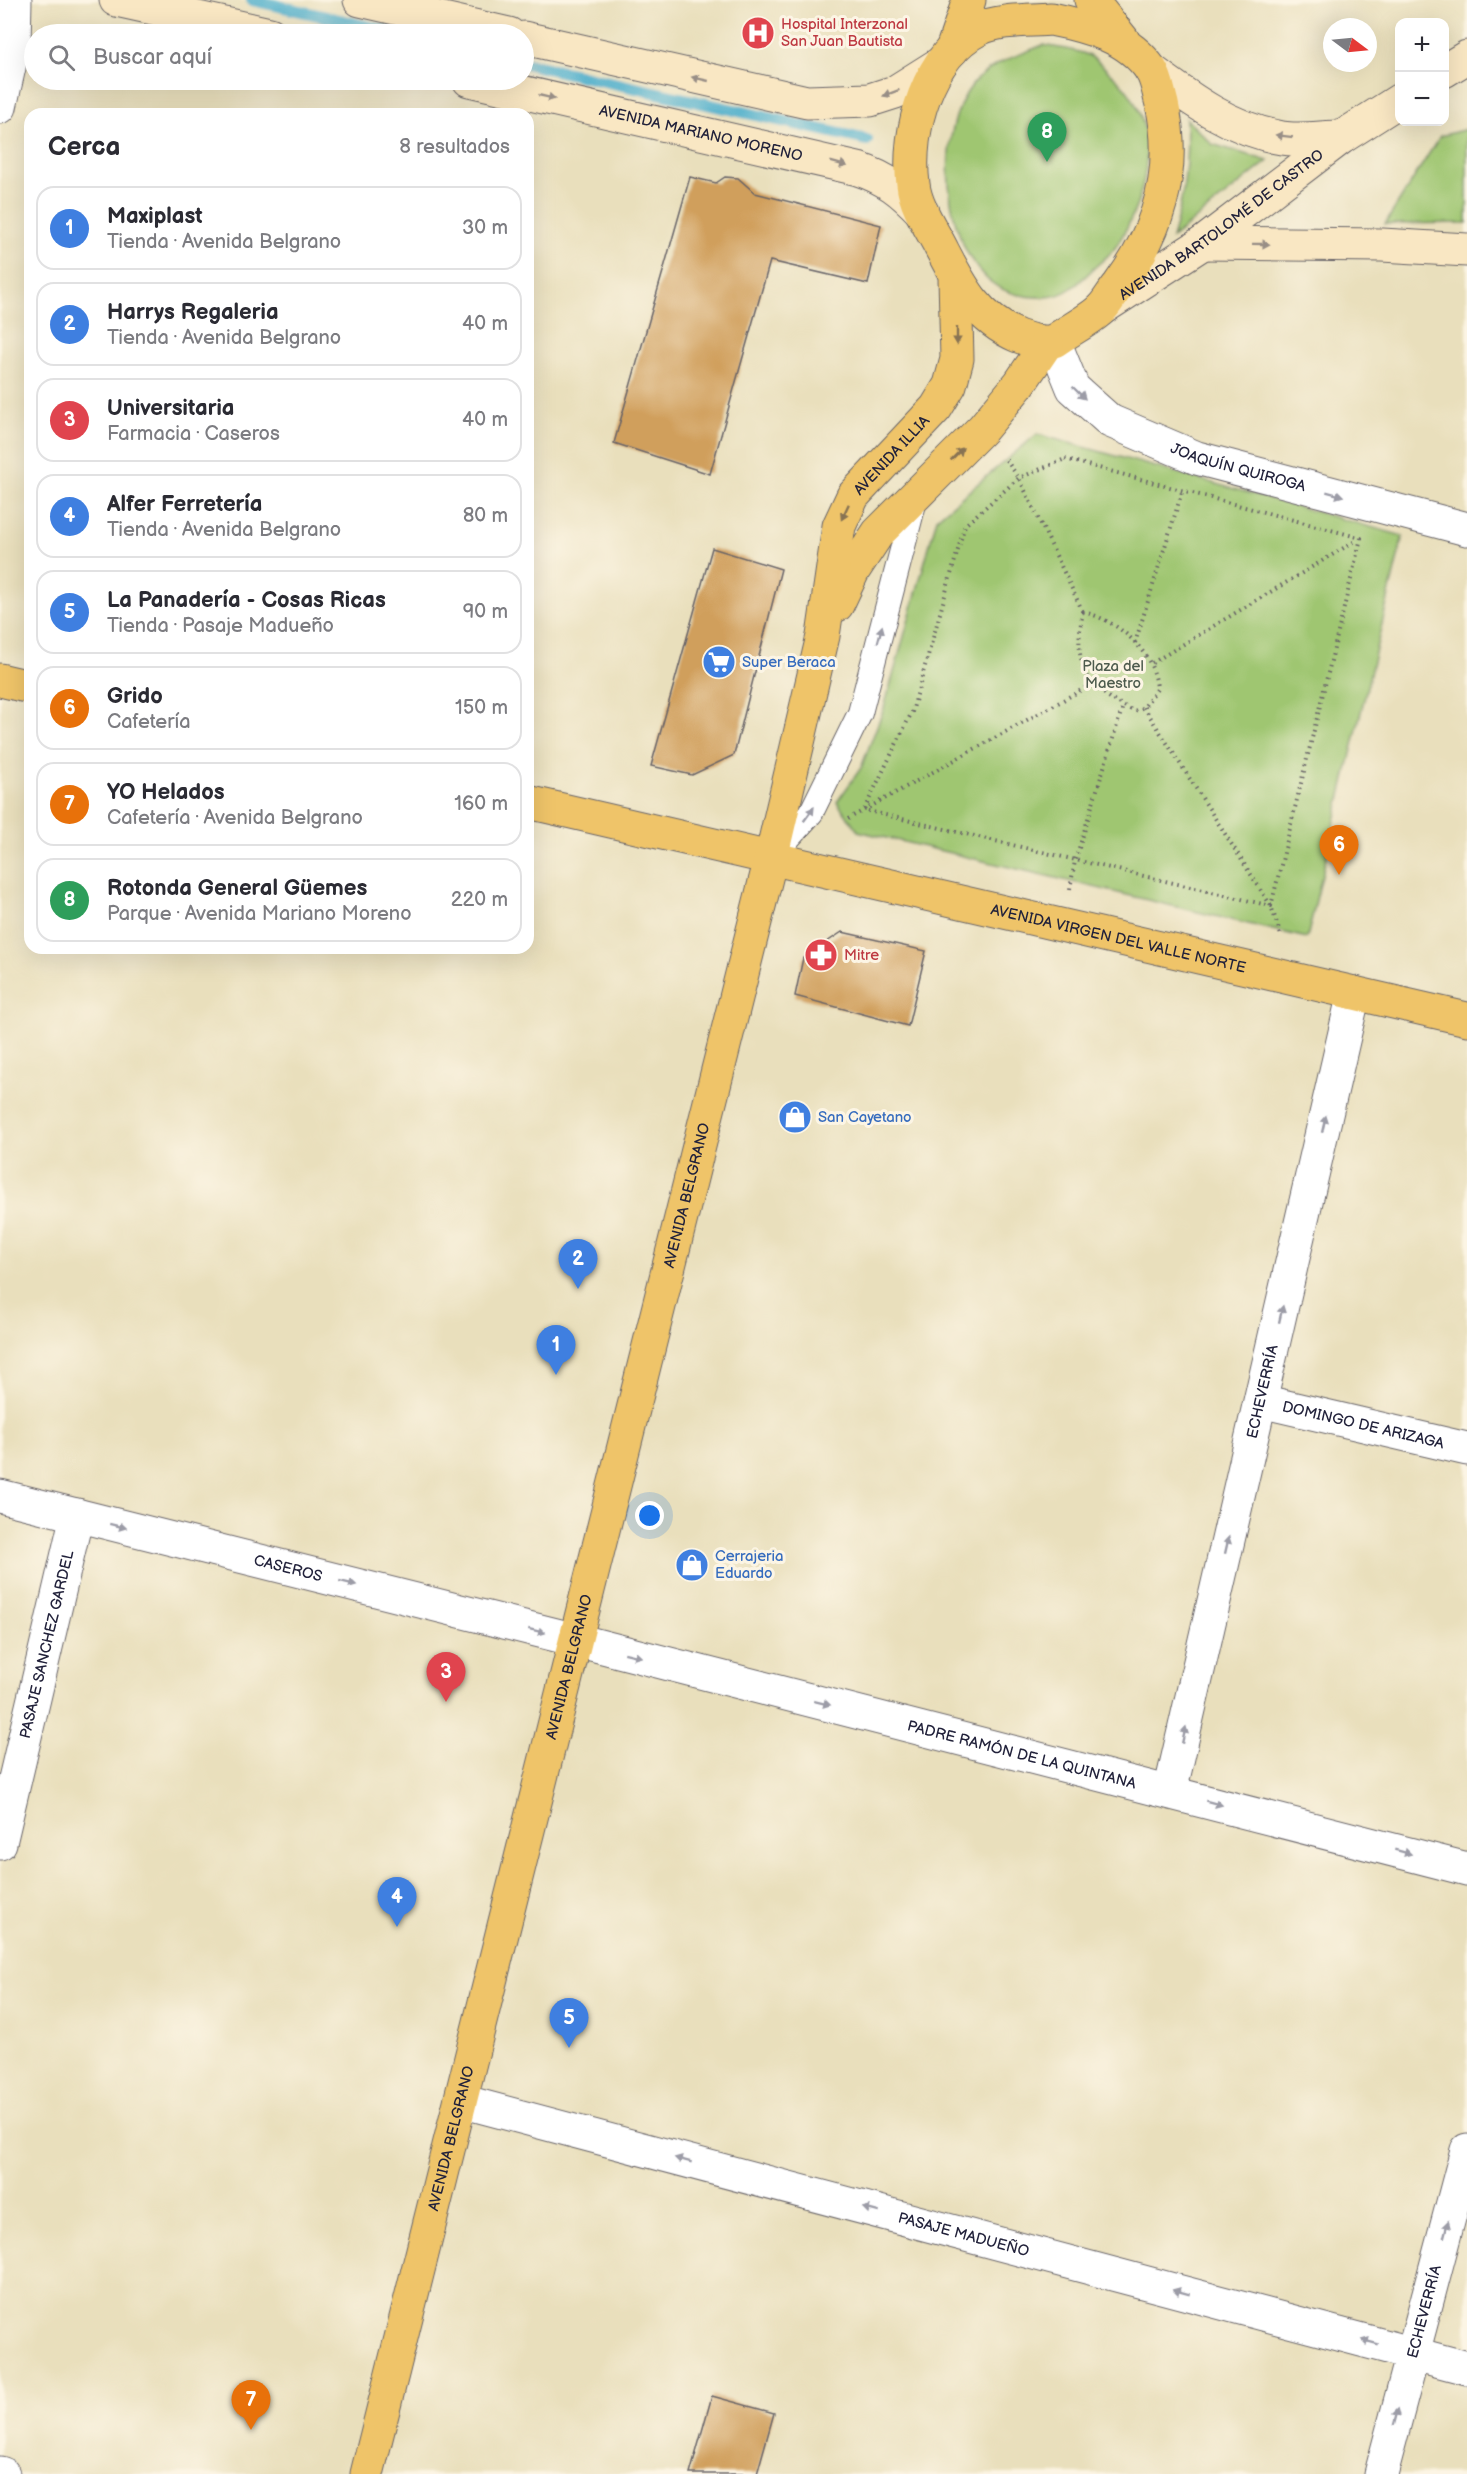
<!DOCTYPE html>
<html lang="es">
<meta charset="utf-8">
<style>
body{margin:0;font-family:"Balsamiq Sans",sans-serif;background:#f2f2f3;color:#2b2b33}
.controls{position:absolute;right:18px;top:18px;display:grid;overflow:hidden;border-radius:12px;box-shadow:0 6px 24px #0002}
.controls button{width:54px;height:54px;display:grid;place-items:center;padding:0;border:0;border-bottom:2px solid #e1e1e2;background:#fff;color:#2b2b33;font:30px sans-serif}
.compass{position:absolute;left:1323px;top:18px;width:54px;height:54px;border-radius:50%;background:#fff;box-shadow:0 6px 24px #0002;rotate:106deg}
.you{position:absolute;left:650px;top:1516px;width:21px;height:21px;margin:-15px;border:4px solid #fff;border-radius:50%;background:#1a73e8;box-shadow:0 0 0 9px #1a73e833}
.badge{display:grid;place-items:center;width:39px;height:39px;border-radius:50%;background:#1f6fb2;color:#fff;font-size:20px;font-weight:700}
.pin{position:absolute;translate:-50% -50px;filter:drop-shadow(0 2px 3px #0008)}
.pin::after{content:'';position:absolute;top:32px;width:21px;height:18px;background:inherit;clip-path:polygon(0 0,100% 0,50% 100%)}
.list{margin:0;padding:0;list-style:none}
h2{display:flex;justify-content:space-between;align-items:center;height:78px;margin:0;padding:0 24px;font-size:26px}
h2 small{font-size:20px;font-weight:400;color:#7c7c81}
.list li{display:grid;grid-template-columns:39px 1fr auto;gap:18px;align-items:center;box-sizing:border-box;height:84px;margin:0 12px 12px;padding:0 12px;border:2px solid #e1e1e2;border-radius:18px}
.list b{display:block;font-size:22px;white-space:nowrap}
.list p{margin:0;font-size:20px;white-space:nowrap;color:#7c7c81}
.list em{font-size:20px;font-style:normal;color:#7c7c81}
.icon{flex:none;width:33px;height:33px;fill:none;stroke:currentColor;stroke-width:2;stroke-linecap:round;stroke-linejoin:round}
.map{position:relative;flex:none;width:1467px;height:2474px;overflow:hidden}
.search{position:absolute;background:#fff;box-shadow:0 6px 24px #0002;left:24px;top:24px;width:510px;height:66px;display:flex;align-items:center;gap:15px;box-sizing:border-box;padding:0 21px;border-radius:33px;color:#7c7c81;font-size:22px}
.panel{position:absolute;background:#fff;box-shadow:0 6px 24px #0002;left:24px;top:108px;width:510px;height:846px;border-radius:18px}
.map>svg:first-child{display:block}
.green{fill:#9fc671;stroke:#607456;stroke-width:1.5}
.lines{fill:none;stroke-linecap:round;stroke-linejoin:round}
.stream{stroke:#4badca;stroke-width:12}
.building{fill:#d09f5c}
.lane-casing{stroke:#686468;stroke-width:26}
.street-casing{stroke:#686468;stroke-width:35}
.secondary-casing{stroke:#686468;stroke-width:35}
.primary-casing{stroke:#686468;stroke-width:35}
.path{stroke:#686468;stroke-width:4;stroke-dasharray:1.5 4.5;stroke-linecap:butt}
.lane{stroke:#fff;stroke-width:24}
.street{stroke:#fff;stroke-width:33}
.secondary{stroke:#f9e7c3;stroke-width:33}
.primary{stroke:#efc469;stroke-width:33}
.oneway{fill:#988e86}
.oneway2{fill:#887352}
.oneway3{fill:#9c9ca7}
.labels{text-anchor:middle;dominant-baseline:central;stroke-width:6;stroke-linejoin:round;paint-order:stroke}
.health-label{font-size:15px;fill:#be3a42;stroke:#fcf5e5;text-anchor:start}
.street-label{font-size:15px;fill:#22223b;stroke:#fcf5e5}
.shop-label{font-size:15px;fill:#366cbe;stroke:#fcf5e5;text-anchor:start}
.park-label{font-size:15px;fill:#4e5b4e;stroke:#fcf5e5}
</style>
<div class="map">
<svg width="1467" height="2474" viewBox="0 0 1467 2474">
<rect width="100%" height="100%" fill="#fcf5e5"/>
<filter id="ink" filterUnits="userSpaceOnUse"><feTurbulence type="fractalNoise" baseFrequency=".0167" numOctaves="2"/><feDisplacementMap in="SourceGraphic" scale="12" xChannelSelector="R" yChannelSelector="G"/><feConvolveMatrix kernelMatrix="1 2 1 2 8 2 1 2 1" color-interpolation-filters="sRGB"/></filter>
<filter id="wash" filterUnits="userSpaceOnUse"><feTurbulence type="fractalNoise" baseFrequency=".008" numOctaves="4" result="noise"/><feDisplacementMap in="SourceGraphic" scale="24" xChannelSelector="R" yChannelSelector="G"/><feGaussianBlur stdDeviation="1.35" result="paint"/><feColorMatrix in="noise" values="0 0 0 0 0 0 0 0 0 0 0 0 0 0 0 0 0 1.4 0 .05"/><feComposite in="paint" operator="in"/></filter>
<g filter="url(#wash)">
<rect width="100%" height="100%" fill="#e9dfbc"/>
<g class="green">
<path d="M1043,45C1057,48 1075,49 1088,55C1095,58 1103,66 1109,72C1165,117 1151,194 1115,248C1109,256 1099,263 1092,270C1080,282 1065,297 1046,297C1025,298 1003,293 987,279C942,237 935,131 973,84C990,63 1019,55 1043,45Z"/>
<path d="M1186,119L1212,144L1268,161L1172,238C1184,198 1189,161 1186,119Z"/>
<path d="M1467,129V223L1385,224L1440,136Z"/>
<path d="M1037,434L1403,536L1307,938L858,831L837,802L861,768L884,708L937,518Z"/>
</g>
<g class="lines">
<g class="stream">
<path d="M252,0L401,34"/>
<path d="M524,63L867,140"/>
</g>
</g>
<g id="blocks">
<g class="building">
<path d="M690,177L716,183L725,177L738,178L755,193L881,225L868,284L770,261L710,474L614,443Z"/>
<path d="M712,548L781,569L734,755L692,775L651,766Z"/>
<path d="M842,932L926,951L908,1026L795,996L803,958Z"/>
<path d="M712,2396L774,2413L757,2474H690Z"/>
</g>
</g>
</g>
<g filter="url(#ink)">
<use href="#blocks" fill-opacity="0" stroke="#686468" stroke-width="1.5"/>
<g class="lines">
<g class="lane-casing">
<path id="lane" d="M772,856L811,813L860,713L916,496"/>
</g>
<g class="street-casing">
<g id="street">
<path d="M0,107L14,45L15,0"/>
<path id="s1" d="M1054,341L1073,388L1110,421L1197,458L1467,529"/>
<path id="s2" d="M1261,1401L1467,1449"/>
<path id="s3" d="M0,1496L576,1640L1467,1869"/>
<path id="s4" d="M1170,1792L1354,993"/>
<path id="s5" d="M0,1843L77,1515"/>
<path id="s6" d="M461,2101L1467,2368"/>
<path d="M0,2473L3,2474"/>
<path id="s7" d="M1381,2474L1467,2150"/>
</g>
</g>
<g class="secondary-casing">
<g id="secondary">
<path d="M116,0L270,34"/>
<path d="M360,0L509,34"/>
<path d="M524,38L807,102L870,100L895,92L941,63"/>
<path d="M1151,70C1191,100 1231,129 1282,138C1300,141 1323,137 1342,137"/>
<path d="M1444,71L1467,57"/>
<path id="s8" d="M469,80L858,169C886,178 902,191 922,212"/>
<path d="M1203,243L1382,245L1467,250"/>
<path id="s9" d="M1101,309L1203,243L1342,137L1400,100"/>
</g>
</g>
<g class="primary-casing">
<g id="primary">
<path d="M1091,0L1123,40"/>
<path d="M1051,19C1087,26 1129,37 1151,70C1157,79 1159,94 1162,104C1177,171 1159,231 1119,285C1112,293 1107,304 1099,311C1086,322 1068,331 1054,341C1041,344 1030,340 1018,336C974,317 959,282 938,242C928,224 915,204 913,184C906,130 928,55 979,29C1000,19 1029,21 1051,19Z"/>
<path d="M952,50L969,0"/>
<path d="M837,605L853,571L878,533L983,428L1020,383L1047,343"/>
<path d="M0,680L30,687"/>
<path id="s10" d="M528,802L1467,1019"/>
<path id="s11" d="M367,2474L771,858L823,636L839,526L853,496L936,408L950,385L957,359L955,278"/>
</g>
</g>
<g class="path">
<path d="M1065,459L1361,538L1271,906L864,810L912,712L965,525L1019,478Z"/>
<path d="M1006,460L1019,478L1083,612"/>
<path d="M1083,612C1118,620 1155,652 1157,689L1144,707L1134,711C1085,688 1072,666 1083,612Z"/>
<path d="M1135,643L1182,492"/>
<path d="M1152,663L1357,540"/>
<path d="M1144,707L1271,906L1282,938"/>
<path d="M848,819L1094,683"/>
<path d="M1070,889L1075,861L1123,706"/>
</g>
<use href="#lane" class="lane"/>
<use href="#street" class="street"/>
<use href="#secondary" class="secondary"/>
<use href="#primary" class="primary"/>
</g>
<defs><path id="oneway-solid" d="M-6-.8H1V-3.2L6.5 0L1 3.2V.8H-6Z" transform="scale(1.5)"/></defs>
<g class="oneway">
<use href="#oneway-solid" transform="translate(700 79) rotate(-167)"/>
<use href="#oneway-solid" transform="translate(891 93) rotate(159)"/>
<use href="#oneway-solid" transform="translate(547 97) rotate(13)"/>
<use href="#oneway-solid" transform="translate(1284 136) rotate(-173)"/>
<use href="#oneway-solid" transform="translate(839 164) rotate(15)"/>
<use href="#oneway-solid" transform="translate(1261 244) rotate(1)"/>
</g>
<g class="oneway2">
<use href="#oneway-solid" transform="translate(957 336) rotate(90)"/>
<use href="#oneway-solid" transform="translate(957 454) rotate(-45)"/>
<use href="#oneway-solid" transform="translate(845 512) rotate(115)"/>
</g>
<g class="oneway3">
<use href="#oneway-solid" transform="translate(1079 393) rotate(44)"/>
<use href="#oneway-solid" transform="translate(1335 494) rotate(15)"/>
<use href="#oneway-solid" transform="translate(880 634) rotate(-75)"/>
<use href="#oneway-solid" transform="translate(809 814) rotate(-54)"/>
<use href="#oneway-solid" transform="translate(1324 1124) rotate(-77)"/>
<use href="#oneway-solid" transform="translate(1281 1314) rotate(-77)"/>
<use href="#oneway-solid" transform="translate(118 1526) rotate(14)"/>
<use href="#oneway-solid" transform="translate(1227 1545) rotate(-77)"/>
<use href="#oneway-solid" transform="translate(348 1583) rotate(14)"/>
<use href="#oneway-solid" transform="translate(537 1631) rotate(14)"/>
<use href="#oneway-solid" transform="translate(633 1655) rotate(14)"/>
<use href="#oneway-solid" transform="translate(822 1703) rotate(14)"/>
<use href="#oneway-solid" transform="translate(1184 1735) rotate(-77)"/>
<use href="#oneway-solid" transform="translate(1214 1803) rotate(15)"/>
<use href="#oneway-solid" transform="translate(1403 1852) rotate(15)"/>
<use href="#oneway-solid" transform="translate(683 2160) rotate(-165)"/>
<use href="#oneway-solid" transform="translate(871 2210) rotate(-165)"/>
<use href="#oneway-solid" transform="translate(1446 2229) rotate(-75)"/>
<use href="#oneway-solid" transform="translate(1181 2292) rotate(-165)"/>
<use href="#oneway-solid" transform="translate(1370 2342) rotate(-165)"/>
<use href="#oneway-solid" transform="translate(1396 2417) rotate(-75)"/>
</g>
</g>
<defs>
<g id="hospital-disc" transform="scale(1.725)"><circle r="9.5" fill="#e0444e" stroke="#fcf5e5"/><path d="M-5-5h3v3.5h4V-5h3V5h-3V1.5h-4V5h-3Z" fill="#fff"/></g>
<g id="supermarket-disc" transform="scale(1.725)"><circle r="9.5" fill="#3f7fe0" stroke="#fcf5e5"/><path d="M-6-5.5h2.5l.6 2H6L4.5 2H-2.5L-4.4-4H-6ZM-1.5 3.2a1.3 1.3 0 1 0 .1 0ZM3 3.2a1.3 1.3 0 1 0 .1 0Z" fill="#fff"/></g>
<g id="pharmacy-disc" transform="scale(1.725)"><circle r="9.5" fill="#e0444e" stroke="#fcf5e5"/><path d="M-2-6h4v4h4v4h-4v4h-4v-4h-4v-4h4Z" fill="#fff"/></g>
<g id="shop-disc" transform="scale(1.725)"><circle r="9.5" fill="#3f7fe0" stroke="#fcf5e5"/><path d="M-5-2.5h2.3a2.7 3.5 0 0 1 5.4 0H5L5.5 6h-11ZM-1.5-2.5h3a1.5 2.3 0 0 0-3 0Z" fill="#fff"/></g>
</defs>
<g fill-rule="evenodd">
<use href="#hospital-disc" x="758" y="33"/>
<use href="#supermarket-disc" x="719" y="662"/>
<use href="#pharmacy-disc" x="821" y="955"/>
<use href="#shop-disc" x="795" y="1117"/>
<use href="#shop-disc" x="692" y="1565"/>
</g>
<g class="labels">
<g class="health-label">
<text x="781" y="24">Hospital Interzonal<tspan x="781" dy="17">San Juan Bautista</tspan></text>
<text x="844" y="955">Mitre</text>
</g>
<g class="street-label">
<text stroke="none"><textPath href="#s8" startOffset="238">AVENIDA MARIANO MORENO</textPath></text>
<text stroke="none"><textPath href="#s9" startOffset="147">AVENIDA BARTOLOMÉ DE CASTRO</textPath></text>
<text stroke="none"><textPath href="#s11" startOffset="2094">AVENIDA ILLIA</textPath></text>
<text stroke="none"><textPath href="#s1" startOffset="237">JOAQUÍN QUIROGA</textPath></text>
<text stroke="none"><textPath href="#s10" startOffset="606">AVENIDA VIRGEN DEL VALLE NORTE</textPath></text>
<text stroke="none"><textPath href="#s11" startOffset="1318">AVENIDA BELGRANO</textPath></text>
<text stroke="none"><textPath href="#s4" startOffset="411">ECHEVERRÍA</textPath></text>
<text stroke="none"><textPath href="#s2" startOffset="105">DOMINGO DE ARIZAGA</textPath></text>
<text stroke="none"><textPath href="#s3" startOffset="297">CASEROS</textPath></text>
<text stroke="none"><textPath href="#s5" startOffset="204">PASAJE SANCHEZ GARDEL</textPath></text>
<text stroke="none"><textPath href="#s11" startOffset="832">AVENIDA BELGRANO</textPath></text>
<text stroke="none"><textPath href="#s3" startOffset="1054">PADRE RAMÓN DE LA QUINTANA</textPath></text>
<text stroke="none"><textPath href="#s11" startOffset="346">AVENIDA BELGRANO</textPath></text>
<text stroke="none"><textPath href="#s6" startOffset="520">PASAJE MADUEÑO</textPath></text>
<text stroke="none"><textPath href="#s7" startOffset="168">ECHEVERRÍA</textPath></text>
</g>
<g class="shop-label">
<text x="742" y="662">Super Beraca</text>
<text x="818" y="1117">San Cayetano</text>
<text x="715" y="1556">Cerrajeria<tspan x="715" dy="17">Eduardo</tspan></text>
</g>
<g class="park-label">
<text x="1113" y="666">Plaza del<tspan x="1113" dy="17">Maestro</tspan></text>
</g>
</g>
</svg>
<div class="controls">
<button>+</button>
<button>−</button>
</div>
<svg class="compass" viewBox="-18 -18 36 36"><path d="M0-13l5 13h-10z" fill="#e53935"/><path d="M0 13l5-13h-10z" fill="#7c7c81"/></svg>
<div class="you"></div>
<div class="pin badge" style="left:556px;top:1375px;background:#3f7fe0">1</div>
<div class="pin badge" style="left:578px;top:1289px;background:#3f7fe0">2</div>
<div class="pin badge" style="left:446px;top:1702px;background:#e0444e">3</div>
<div class="pin badge" style="left:397px;top:1927px;background:#3f7fe0">4</div>
<div class="pin badge" style="left:569px;top:2048px;background:#3f7fe0">5</div>
<div class="pin badge" style="left:1339px;top:875px;background:#e8710a">6</div>
<div class="pin badge" style="left:251px;top:2430px;background:#e8710a">7</div>
<div class="pin badge" style="left:1047px;top:162px;background:#2e9e5b">8</div>
<div class="search"><svg class="icon" aria-label="search" viewBox="0 0 24 24"><circle cx="10" cy="10" r="6"/><path d="M15 15l6 6"/></svg>Buscar aquí</div>
<section class="panel">
<h2>Cerca<small>8 resultados</small></h2>
<ul class="list">
<li><span class="badge" style="background:#3f7fe0">1</span><div><b>Maxiplast</b><p>Tienda · Avenida Belgrano</p></div><em>30 m</em></li>
<li><span class="badge" style="background:#3f7fe0">2</span><div><b>Harrys Regaleria</b><p>Tienda · Avenida Belgrano</p></div><em>40 m</em></li>
<li><span class="badge" style="background:#e0444e">3</span><div><b>Universitaria</b><p>Farmacia · Caseros</p></div><em>40 m</em></li>
<li><span class="badge" style="background:#3f7fe0">4</span><div><b>Alfer Ferretería</b><p>Tienda · Avenida Belgrano</p></div><em>80 m</em></li>
<li><span class="badge" style="background:#3f7fe0">5</span><div><b>La Panadería - Cosas Ricas</b><p>Tienda · Pasaje Madueño</p></div><em>90 m</em></li>
<li><span class="badge" style="background:#e8710a">6</span><div><b>Grido</b><p>Cafetería</p></div><em>150 m</em></li>
<li><span class="badge" style="background:#e8710a">7</span><div><b>YO Helados</b><p>Cafetería · Avenida Belgrano</p></div><em>160 m</em></li>
<li><span class="badge" style="background:#2e9e5b">8</span><div><b>Rotonda General Güemes</b><p>Parque · Avenida Mariano Moreno</p></div><em>220 m</em></li>
</ul>
</section>
</div>
